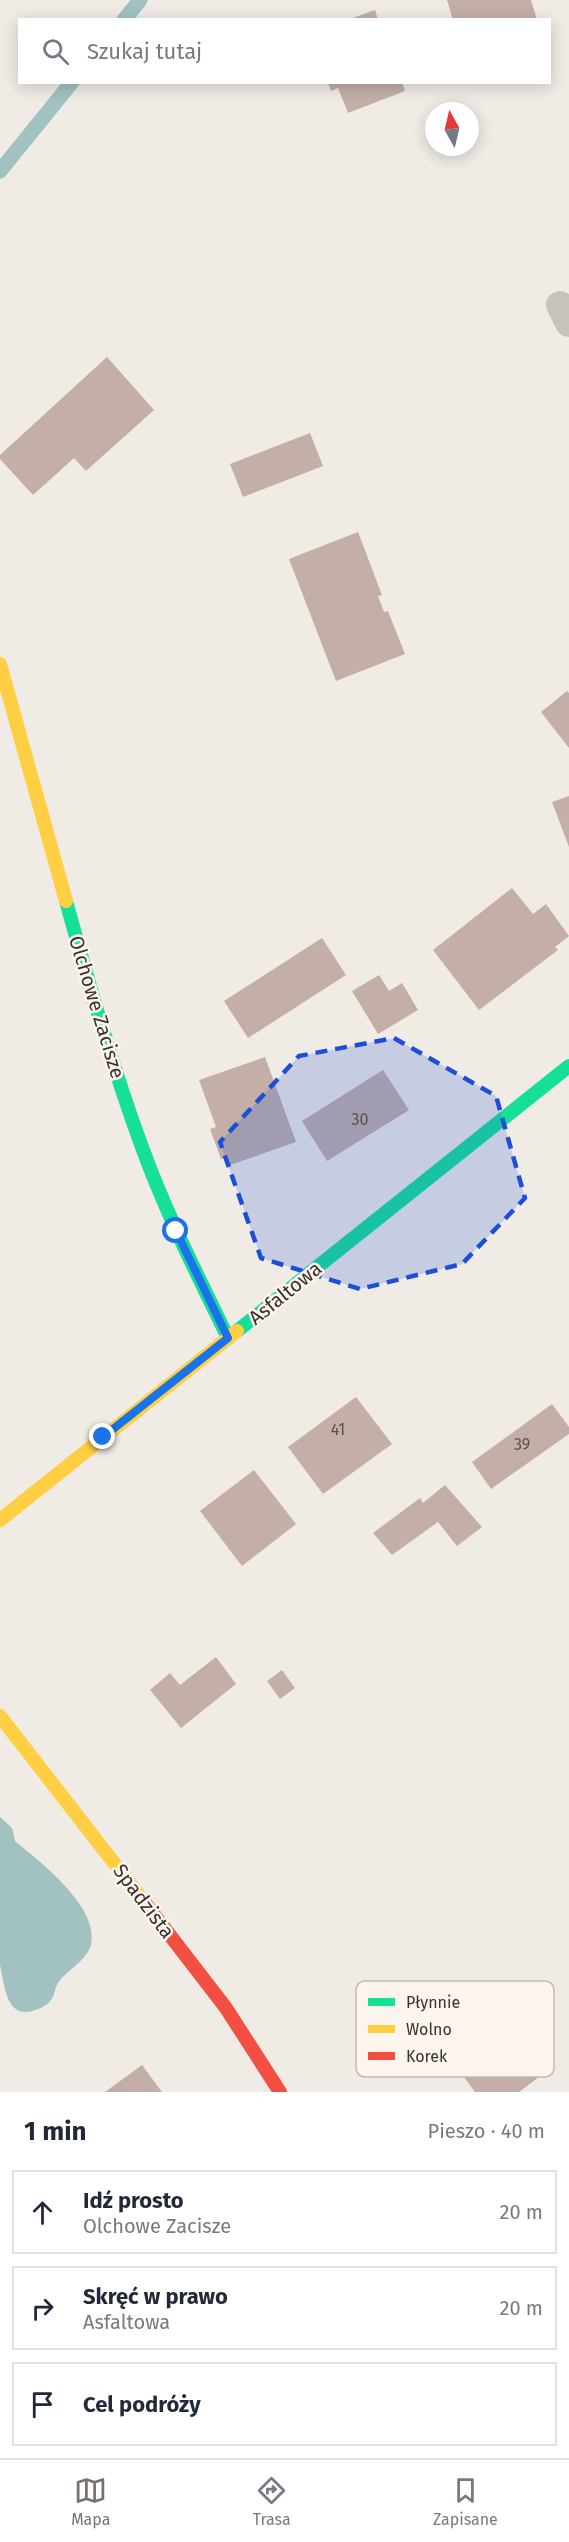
<!DOCTYPE html>
<html lang="pl">
<meta charset="utf-8">
<style>
body{margin:0;font-family:"Fira Sans",sans-serif;background:#f2f2f3;color:#1f2937}
.compass{position:absolute;left:425px;top:102px;width:54px;height:54px;border-radius:50%;background:#fff;box-shadow:0 3px 15px #0003;rotate:352deg}
.stop{position:absolute;width:18px;height:18px;margin:-14px;border:4px solid #1a73e8;border-radius:50%;background:#fff}
.stop.end{background:#1a73e8;border-color:#fff;box-shadow:0 2px 6px #0008}
.list{margin:0;padding:0;list-style:none}
h2{display:flex;justify-content:space-between;align-items:center;height:78px;margin:0;padding:0 24px;font-size:26px}
h2 small{font-size:20px;font-weight:400;color:#747a83}
.list li{display:grid;grid-template-columns:39px 1fr auto;gap:18px;align-items:center;box-sizing:border-box;height:84px;margin:0 12px 12px;padding:0 12px;border:2px solid #e0e1e3;border-radius:0px}
.list b{display:block;font-size:22px;white-space:nowrap}
.list p{margin:0;font-size:20px;white-space:nowrap;color:#747a83}
.list em{font-size:20px;font-style:normal;color:#747a83}
.icon{flex:none;width:33px;height:33px;fill:none;stroke:currentColor;stroke-width:2;stroke-linecap:round;stroke-linejoin:round}
.map{position:relative;flex:none;width:569px;height:2092px;overflow:hidden}
.search{position:absolute;background:#fff;box-shadow:0 3px 15px #0003;left:18px;right:18px;top:18px;height:66px;display:flex;align-items:center;gap:15px;box-sizing:border-box;padding:0 21px;border-radius:0px;color:#747a83;font-size:22px}
.sheet{height:366px;background:#fff}
nav{display:flex;justify-content:space-around;align-items:center;box-sizing:border-box;height:84px;border-top:2px solid #e0e1e3;background:#fff;font-size:16px;color:#747a83}
nav a{display:grid;justify-items:center;gap:3px}
nav .on{color:#7a716c}
.map>svg:first-child{display:block}
.water{fill:#a1c2c1}
.lines{fill:none;stroke-linecap:round;stroke-linejoin:round}
.stream{stroke:#a1c2c1;stroke-width:15}
.building{fill:#c3afa7}
.lane{stroke:#c9c3be;stroke-width:28}
.fast{stroke:#16e098;stroke-width:14}
.slow{stroke:#ffcf43;stroke-width:14}
.jam{stroke:#f24e42;stroke-width:14}
.route{stroke:#1a73e8;stroke-width:8}
.marked{fill:#1d4ed8;fill-opacity:0.2;stroke:#1d4ed8;stroke-width:4.5;stroke-dasharray:12 8;stroke-linejoin:round}
.labels{text-anchor:middle;dominant-baseline:central;stroke-width:5;stroke-linejoin:round;paint-order:stroke}
.number-label{font-size:16px;fill:#5d504a}
.street-label{font-size:20px;fill:#3b302b;stroke:#fbf5ee}
.key{fill:#fbf5ee;stroke:#c1bab4;stroke-width:1.5}
.key-label{font-size:16px;fill:#3b302b}
</style>
<div class="map">
<svg width="569" height="2092" viewBox="0 0 569 2092">
<rect width="100%" height="100%" fill="#f0ebe5"/>
<path class="water" d="M0,1817L12,1828L15,1841C39,1861 100,1907 91,1945C87,1959 70,1969 61,1979C54,1986 56,1993 51,2000C47,2006 39,2009 32,2011C6,2019 4,1982 0,1965Z"/>
<g class="lines">
<g class="stream">
<path d="M124,20L140,0"/>
<path d="M0,171L72,82"/>
</g>
</g>
<g class="building">
<path d="M447,0H531L537,20H453Z"/>
<path d="M375,10L378,20H350V19Z"/>
<path d="M328,82H402L405,91L348,113L338,88L331,91Z"/>
<path d="M107,357L154,410L86,471L74,458L33,495L0,459V455Z"/>
<path d="M310,433L323,466L243,497L230,464Z"/>
<path d="M358,532L382,595L378,596L384,612L388,611L405,654L336,681L289,559Z"/>
<path d="M567,691L569,693V748L541,712Z"/>
<path d="M569,796V847L552,802Z"/>
<path d="M512,888L533,914L546,904L569,936L555,947L558,950L479,1010L433,950Z"/>
<path d="M322,938L346,975L248,1038L224,1001Z"/>
<path d="M379,975L389,991L402,983L418,1010L378,1034L352,991Z"/>
<path d="M265,1057L296,1142L230,1165L227,1158L221,1159L210,1129L216,1127L199,1080Z"/>
<path d="M383,1070L409,1110L327,1161L302,1121Z"/>
<path d="M356,1397L392,1444L323,1494L288,1447Z"/>
<path d="M552,1404L569,1427V1434L491,1489L472,1462Z"/>
<path d="M254,1470L296,1524L242,1566L200,1511Z"/>
<path d="M445,1485L482,1527L457,1546L438,1522L392,1555L373,1533L420,1498L423,1503Z"/>
<path d="M216,1657L236,1684L181,1728L150,1690L170,1673L180,1685Z"/>
<path d="M282,1670L295,1688L280,1699L267,1681Z"/>
<path d="M509,2020L547,2071L519,2092H475L452,2061Z"/>
<path d="M142,2065L162,2092H105Z"/>
</g>
<g class="lines">
<path class="lane" d="M560,305L569,323"/>
<g class="fast">
<path d="M66,901C89,984 113,1069 143,1150C167,1215 198,1276 228,1338"/>
<path d="M237,1331L569,1066"/>
</g>
<g class="slow">
<path d="M0,664L66,901"/>
<path d="M0,1520L237,1331"/>
<path d="M0,1716L142,1899"/>
</g>
<path class="jam" d="M142,1899L226,2008L280,2092"/>
</g>
<g class="lines">
<path class="route" d="M103,1437L228,1338L176,1231"/>
</g>
<path class="marked" d="M394,1038L496,1096L525,1198L462,1264L360,1289L261,1258L220,1142L299,1056Z"/>
<g class="labels">
<g class="number-label">
<text x="360" y="1119">30</text>
<text x="338" y="1429">41</text>
<text x="522" y="1444">39</text>
</g>
<g class="street-label">
<text transform="translate(97 1007) rotate(73)">Olchowe Zacisze</text>
<text transform="translate(285 1293) rotate(-39)">Asfaltowa</text>
<text transform="translate(144 1901) rotate(53)">Spadzista</text>
</g>
</g>
<rect x="356" y="1981" width="198" height="96" rx="9" class="key"/>
<rect x="368" y="1998" width="27" height="8" fill="#16e098"/>
<rect x="368" y="2025" width="27" height="8" fill="#ffcf43"/>
<rect x="368" y="2052" width="27" height="8" fill="#f24e42"/>
<g class="key-label">
<text x="406" y="2008">Płynnie</text>
<text x="406" y="2035">Wolno</text>
<text x="406" y="2062">Korek</text>
</g>
</svg>
<svg class="compass" viewBox="-18 -18 36 36"><path d="M0-13l5 13h-10z" fill="#e53935"/><path d="M0 13l5-13h-10z" fill="#747a83"/></svg>
<div class="stop" style="left:176px;top:1231px"></div>
<div class="stop end" style="left:103px;top:1437px"></div>
<div class="search"><svg class="icon" aria-label="search" viewBox="0 0 24 24"><circle cx="10" cy="10" r="6"/><path d="M15 15l6 6"/></svg>Szukaj tutaj</div>
</div>
<section class="sheet">
<h2>1 min<small>Pieszo · 40 m</small></h2>
<ul class="list">
<li><svg class="icon" aria-label="ahead" viewBox="0 0 24 24"><path d="M12 20V5M6 11l6-6 6 6"/></svg><div><b>Idź prosto</b><p>Olchowe Zacisze</p></div><em>20 m</em></li>
<li><svg class="icon" aria-label="right" viewBox="0 0 24 24"><path d="M7 20v-9h11M14 6l5 5-5 5"/></svg><div><b>Skręć w prawo</b><p>Asfaltowa</p></div><em>20 m</em></li>
<li><svg class="icon" aria-label="arrive" viewBox="0 0 24 24"><path d="M6 21V4h12l-3 4 3 4H6"/></svg><div><b>Cel podróży</b></div></li>
</ul>
</section>
<nav>
<a class="on"><svg class="icon" aria-label="map" viewBox="0 0 24 24"><path d="M3 6l6-2 6 2 6-2v14l-6 2-6-2-6 2zM9 4v14M15 6v14"/></svg>Mapa</a>
<a><svg class="icon" aria-label="directions" viewBox="0 0 24 24"><path d="M12 3l9 9-9 9-9-9zM9 14v-3h6M13 9l2 2-2 2"/></svg>Trasa</a>
<a><svg class="icon" aria-label="saved" viewBox="0 0 24 24"><path d="M7 4h10v16l-5-4-5 4z"/></svg>Zapisane</a>
</nav>
